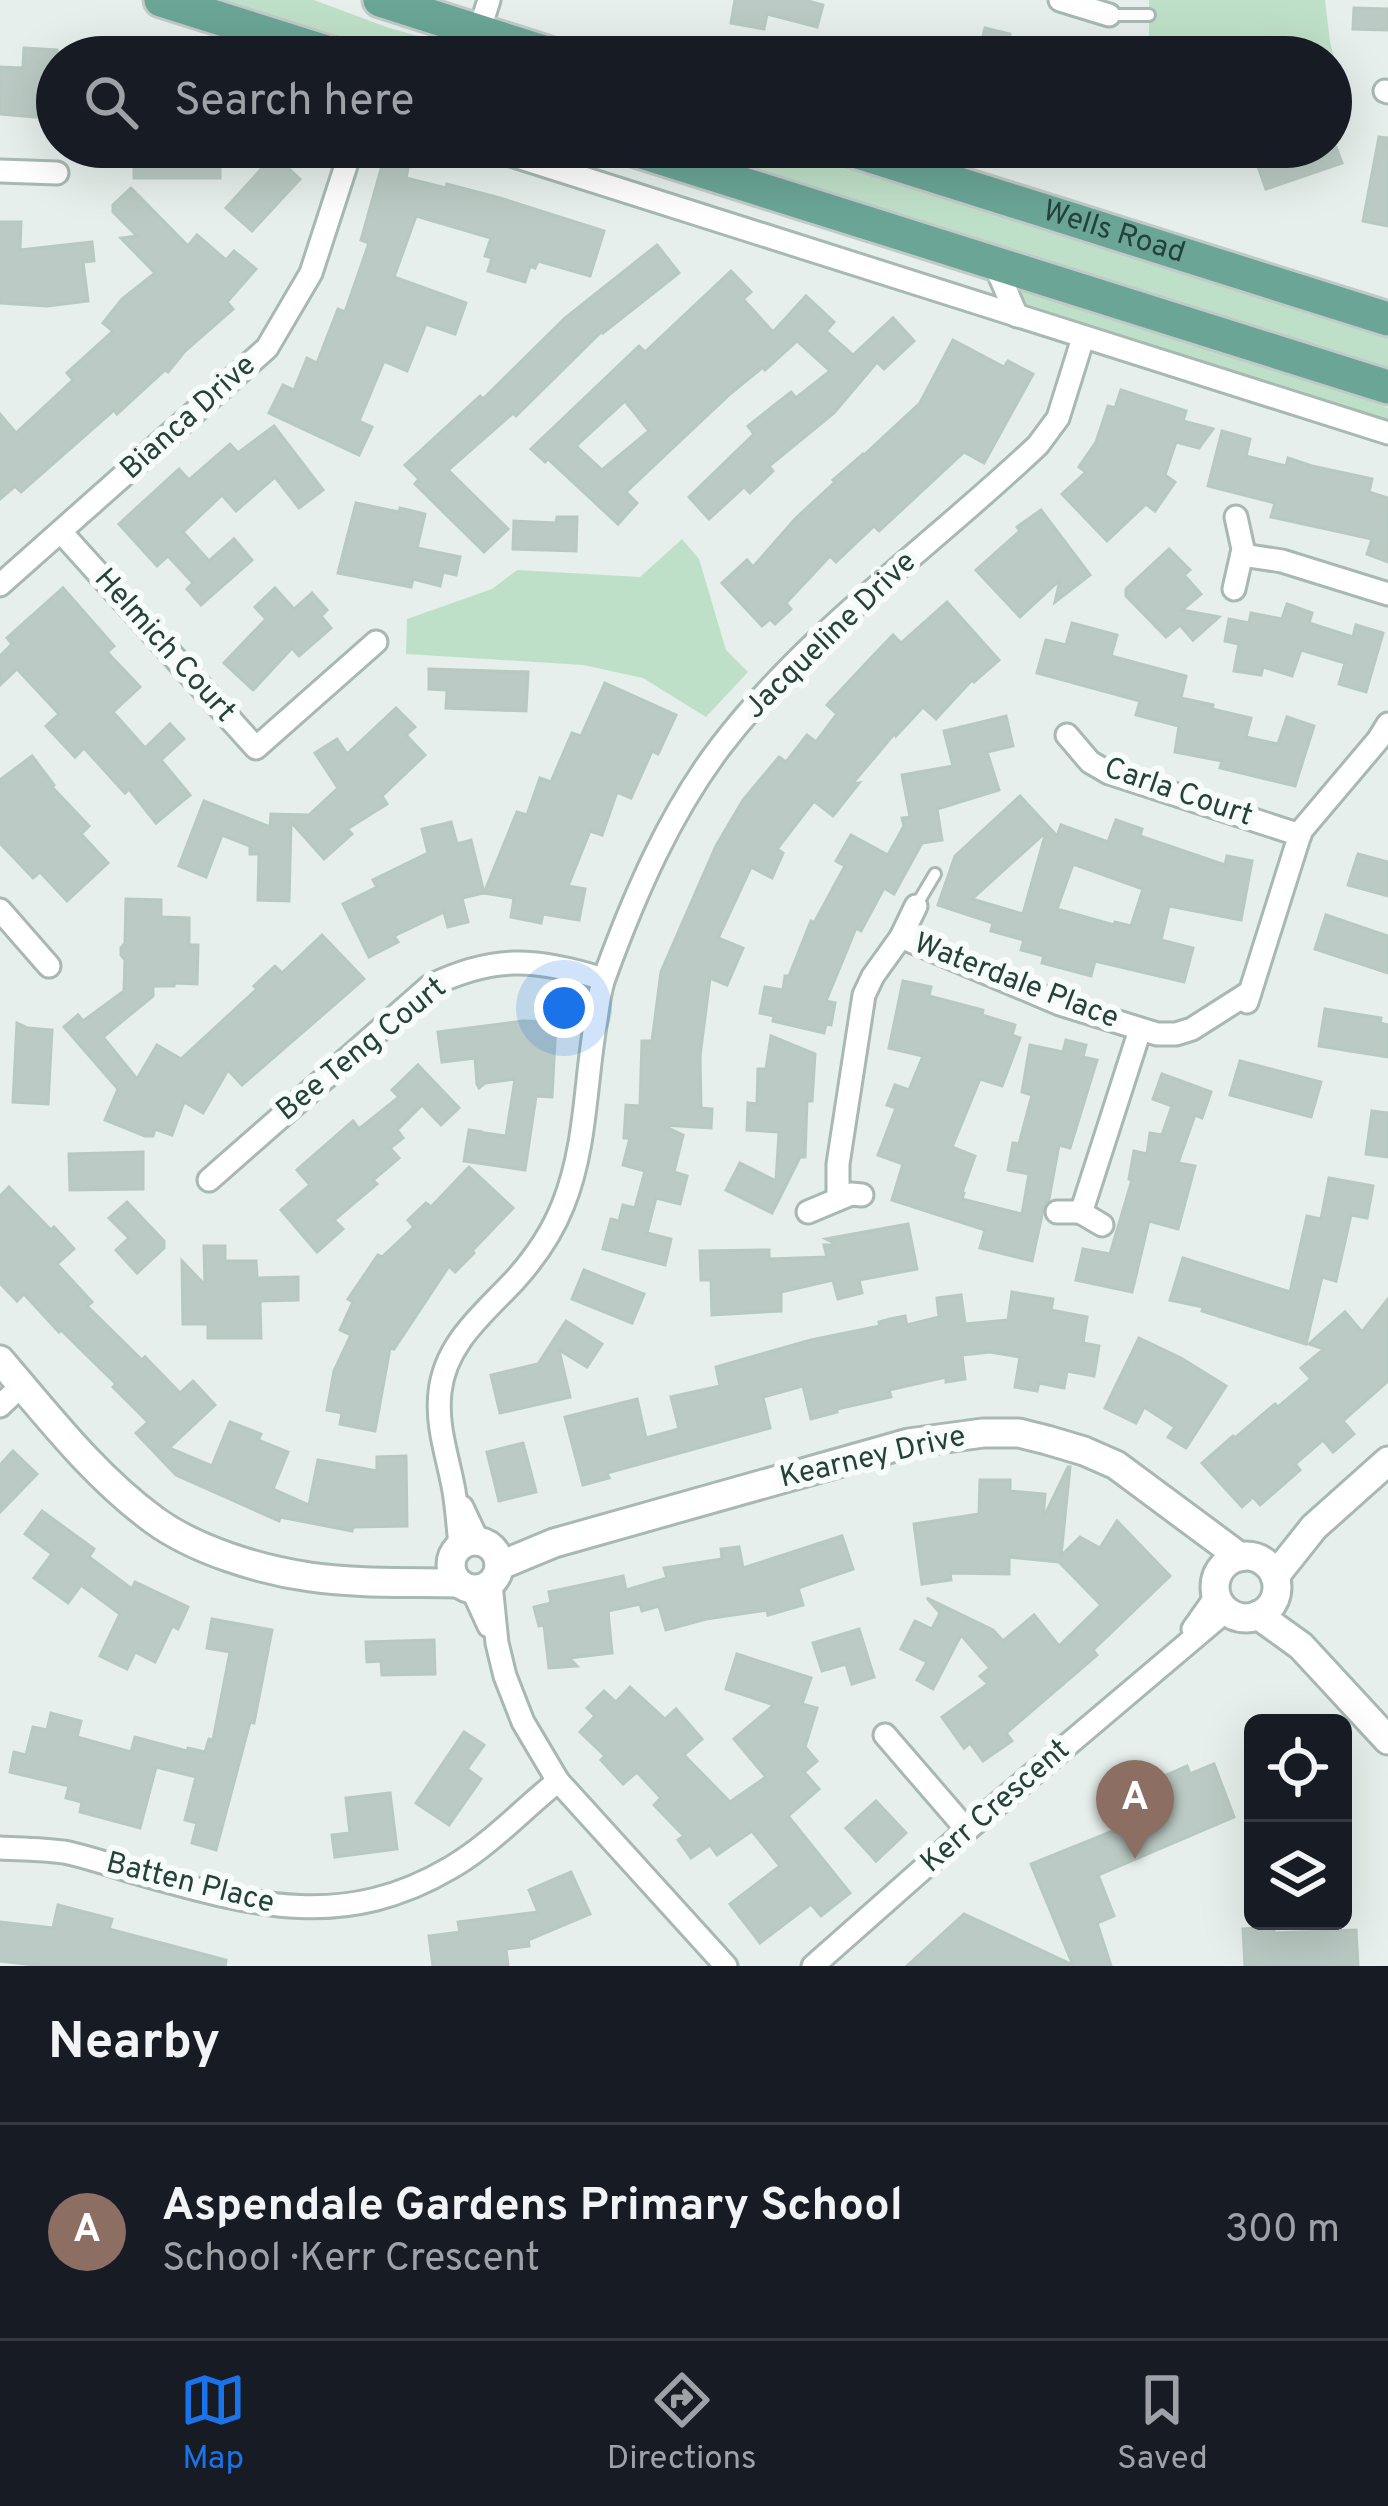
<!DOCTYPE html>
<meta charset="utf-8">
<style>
body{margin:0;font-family:Overpass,sans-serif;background:#242831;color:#f1f3f6}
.controls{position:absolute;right:36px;bottom:36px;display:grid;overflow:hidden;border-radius:18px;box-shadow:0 12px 48px #0002}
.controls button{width:108px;height:108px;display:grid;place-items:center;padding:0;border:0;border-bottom:3px solid #363941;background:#171b24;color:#f1f3f6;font:60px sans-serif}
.you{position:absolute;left:564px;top:1008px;width:42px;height:42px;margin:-30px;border:9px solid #fff;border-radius:50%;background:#1a73e8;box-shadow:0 0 0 18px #1a73e833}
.badge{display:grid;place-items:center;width:78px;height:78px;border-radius:50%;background:#1a73e8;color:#fff;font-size:39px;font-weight:700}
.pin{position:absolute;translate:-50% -99px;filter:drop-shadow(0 3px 6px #0008)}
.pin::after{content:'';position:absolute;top:63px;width:42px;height:36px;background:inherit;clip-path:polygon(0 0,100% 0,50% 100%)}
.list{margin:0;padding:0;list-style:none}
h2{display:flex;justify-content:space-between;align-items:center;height:156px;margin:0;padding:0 48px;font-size:51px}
h2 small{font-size:39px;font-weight:400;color:#9ea1a6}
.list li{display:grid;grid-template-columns:78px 1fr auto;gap:36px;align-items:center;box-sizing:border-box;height:216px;padding:0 48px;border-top:3px solid #363941}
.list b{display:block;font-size:45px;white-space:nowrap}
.list p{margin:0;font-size:39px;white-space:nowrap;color:#9ea1a6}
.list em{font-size:39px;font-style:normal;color:#9ea1a6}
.icon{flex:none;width:66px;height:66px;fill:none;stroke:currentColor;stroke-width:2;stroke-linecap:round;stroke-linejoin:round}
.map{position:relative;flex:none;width:1388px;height:1966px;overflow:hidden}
.search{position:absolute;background:#171b24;box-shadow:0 12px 48px #0002;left:36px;right:36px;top:36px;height:132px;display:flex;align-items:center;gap:30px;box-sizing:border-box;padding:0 42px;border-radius:66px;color:#9ea1a6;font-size:45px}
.sheet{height:372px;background:#171b24}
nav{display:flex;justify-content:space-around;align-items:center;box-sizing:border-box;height:168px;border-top:3px solid #363941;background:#171b24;font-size:33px;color:#9ea1a6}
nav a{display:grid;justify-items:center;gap:6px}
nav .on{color:#1a73e8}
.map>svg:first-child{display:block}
.green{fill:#bfe0c8}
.building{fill:#bbcac4;stroke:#b8c9c2;stroke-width:3;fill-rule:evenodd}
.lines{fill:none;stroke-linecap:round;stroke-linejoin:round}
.service-casing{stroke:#a8b8b2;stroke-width:16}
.minor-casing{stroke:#a8b8b2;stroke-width:27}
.tertiary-casing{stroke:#a8b8b2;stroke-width:33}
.primary-casing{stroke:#c2cac8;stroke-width:39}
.service{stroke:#fff;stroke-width:10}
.minor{stroke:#fff;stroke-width:21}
.tertiary{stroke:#fff;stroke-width:27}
.primary{stroke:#6aa596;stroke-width:33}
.labels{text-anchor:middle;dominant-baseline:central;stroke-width:12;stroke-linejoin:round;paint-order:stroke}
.street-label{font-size:30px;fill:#24423a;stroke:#f7fbf9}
</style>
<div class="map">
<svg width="1388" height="1966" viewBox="0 0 1388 1966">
<rect width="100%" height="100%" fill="#e6efeb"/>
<g class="green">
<path d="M201,0H314L389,28L436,41L447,57H383Z"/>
<path d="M1149,0H1325L1330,42L1338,72H1331V57H1185L1149,44Z"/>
<path d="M687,147H805L1388,332V375L799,191Z"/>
<path d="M1015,286L1339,387L1388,408V423L1024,307Z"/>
<path d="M682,539L699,559L726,650L748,672L706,717L643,678L583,665L406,654L407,619L492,589L517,570L640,577Z"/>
</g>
<g class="building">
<path d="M735,0H804L823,5L817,27L767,14L764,29L731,23Z"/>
<path d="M1354,8L1388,9V30L1353,29Z"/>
<path d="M985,28L1010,34L1005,57H978Z"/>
<path d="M24,48L57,50V113L36,111V117L0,114V67L23,68Z"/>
<path d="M1379,137L1388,138V226L1363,221Z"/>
<path d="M160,147H220V178H134V158H160Z"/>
<path d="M1251,147H1336L1342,163L1266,189Z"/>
<path d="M274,155L300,179L252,231L226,208Z"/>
<path d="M383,162L408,168L406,178L446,188L447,184L500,198L604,231L590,276L538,261L535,268L530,266L525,282L488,271L492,258L485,256L491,238L416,216L394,277L466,303L455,334L426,324L407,371L384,361L359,421L372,427L359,455L269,413L283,385L294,390L307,358L317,363L338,309L345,312L369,243L361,240Z"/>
<path d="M131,188L188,246L197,235L226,260L234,251L256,269L227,302L233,309L185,351L168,372L165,370L117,414L114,410L21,492L15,486L0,499V414L16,433L73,380L67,373L113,331L103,323L122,299L155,273L121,238L137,236L113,212V205Z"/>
<path d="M0,222H21L20,250L92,242L94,261L83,262L88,301L47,306L0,303Z"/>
<path d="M657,245L679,273L603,333L602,331L516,416L513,413L448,470L508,529L484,552L415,484L419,479L405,465L480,396L483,399L565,318Z"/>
<path d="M731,271L751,292L743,299L773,332L806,296L834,322L826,331L853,355L893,318L914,341L884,369L877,362L834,413L769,466L773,471L750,493L744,487L709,519L689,497L754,434L748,426L791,392L796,398L830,371L797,341L765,370L763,367L730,394L626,492L637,503L618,524L548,459L545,462L531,449L639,346L645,352ZM625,401L649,431L602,470L576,446Z"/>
<path d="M953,340L1004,367L1008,361L1033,374L984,463L964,452L879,531L874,526L836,562L830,556L786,603L791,609L775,624L770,619L762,626L722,583L747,560L753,567L795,519L835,482L833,480L863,454L864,455L920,403Z"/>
<path d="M1121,390L1186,411L1183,421L1213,429L1199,448L1176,442L1165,475L1175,482L1155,511L1146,504L1107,541L1062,494L1086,472L1079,467L1096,442L1108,406L1115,408Z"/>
<path d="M274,426L323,490L299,508L275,477L236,511L222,495L183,532L209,561L234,539L252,560L201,605L187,589L193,583L168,556L157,566L119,524L179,469L189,480L230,444L238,453Z"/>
<path d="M1222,431L1250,439L1246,456L1286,466L1288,458L1312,466L1372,479L1369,492L1388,498V562L1367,554L1372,539L1271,517L1275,503L1208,486Z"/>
<path d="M356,503L399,512L400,508L425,514L417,548L460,557L456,575L443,572L440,586L413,579L411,587L338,573Z"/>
<path d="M1041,510L1090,575L1055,602L1060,580L1020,617L976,570L1020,531L1017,527Z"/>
<path d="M557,517H577L576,551L513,549L514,521L556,523Z"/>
<path d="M1169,549L1190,570L1184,575L1201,594L1182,610L1219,617L1193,640L1180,625L1166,637L1126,596V589Z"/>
<path d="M63,588L114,646L107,652L140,687L113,712L145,748L170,724L184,739L161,760L190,795L156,823L129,789L125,793L84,748L75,757L46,726L59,714L17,669L0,685V656L12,644L7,638Z"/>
<path d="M275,588L294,609L312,593L327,610L321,616L331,628L299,656L292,648L253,690L224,663L266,619L255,607Z"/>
<path d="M947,602L999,660L974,682L972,680L936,719L923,707L896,736L895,733L852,784L859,783L833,816L814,801L777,849L783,853L772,878L751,867L718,938L743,948L727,985L710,978L700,1056L701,1108L712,1109L711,1128L662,1125L683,1135L674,1172L687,1176L680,1204L656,1198L647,1233L671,1239L665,1265L603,1249L611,1219L619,1221L623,1205L635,1208L645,1171L623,1165L630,1138H624L626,1105L640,1106L642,1041H652L661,972L716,846L743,800L779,757L786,762L807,735L816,742L837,714L827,705L869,660L893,635L901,643Z"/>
<path d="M1287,604L1312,613L1309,623L1353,637L1356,625L1383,633L1366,692L1339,684L1345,663L1301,650L1292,676L1263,667L1261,675L1234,671L1239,644L1225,641L1229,619L1249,623L1251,613L1282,619Z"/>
<path d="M1072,623L1117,635L1111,656L1186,676L1181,698L1213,705L1212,709L1251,718L1246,737L1278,744L1287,717L1314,726L1295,786L1220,768L1222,761L1175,752L1179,726L1136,715L1140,701L1037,673L1046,640L1066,645Z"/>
<path d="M429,669L528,672L526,711L446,708L447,690L429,689Z"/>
<path d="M605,683L676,715L658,754L652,751L631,798L617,792L602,835L590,831L568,886L585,889L579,920L543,914L541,923L511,917L514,898L484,893L517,812L527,815L540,778L551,782L572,733L581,736Z"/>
<path d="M396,708L415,727L406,735L425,755L382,796L387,804L347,829L352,834L324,859L291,822L289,901L258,900L259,854H250V846L222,835L206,877L179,866L204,801L270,827L271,814L309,815L338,788L315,753L337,739L347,754Z"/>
<path d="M1006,716L1013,746L987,752L999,790L937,809L942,840L922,843L894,894L884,888L861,931L856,928L826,1001L835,1003L831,1025L826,1024L824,1033L773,1021L774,1016L760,1013L765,987L783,990L785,976H789L811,921L814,923L845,866L836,861L851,835L888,855L904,826L902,818L910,817L902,775L953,766L944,731Z"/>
<path d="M32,756L54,785L52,787L89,826L81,834L108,863L67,901L40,872L33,878L0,843V780Z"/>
<path d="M1020,796L1057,836L1061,825L1108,842L1116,820L1142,829L1140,836L1225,865L1227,856L1252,861L1241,920L1169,906L1161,940L1193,948L1184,982L1095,961L1091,976L1042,963L1044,956L1021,950L1024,940L991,931L993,923L938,905L955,856ZM1046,832L1023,914L972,899ZM1073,864L1143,889L1131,926L1115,922L1114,925L1057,909Z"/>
<path d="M451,822L457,844L471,840L484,893L462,898L468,922L448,927L444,912L394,936L398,942L369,957L343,904L377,887L373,880L428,853L422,829Z"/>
<path d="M1358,854L1388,862V896L1348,885Z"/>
<path d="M126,899L161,900V917L189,918V945H198L197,984L174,983V986H153V996L103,1037L137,1079L157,1045L181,1059L257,989L254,986L275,966L282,973L322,935L364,979L242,1085L228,1070L203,1113L184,1102L172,1135L155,1129L153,1136H145L105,1120L118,1089L64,1027L78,1015L83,1021L124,991L125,960L121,955V948L125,943Z"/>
<path d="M1326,915L1388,936V973L1315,949Z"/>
<path d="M903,981L931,987L929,996L983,1010L982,1015L1015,1025L1012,1035L1020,1038L1002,1086L980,1079L952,1147L975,1156L962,1192L964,1193L962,1199L1022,1214L1029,1174L1008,1170L1013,1143L1019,1144L1032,1095L1022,1092L1030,1045L1063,1052L1066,1040L1086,1045L1083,1057L1097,1060L1070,1148L1059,1145L1049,1199L1044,1206L1032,1261L980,1248L985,1230L892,1200L903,1164L878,1155L896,1108L887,1105L895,1085L909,1090L923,1056L889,1048Z"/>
<path d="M1325,1009L1381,1018L1380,1023L1388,1025V1057L1319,1046Z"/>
<path d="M523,1021L556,1022L552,1097L536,1096L525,1170L464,1161L469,1130L482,1132L486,1136L485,1133L506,1136L515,1079L485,1083L479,1088L477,1084L475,1058L442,1062L438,1032Z"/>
<path d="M17,1023L28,1028L52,1030L48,1104L13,1102Z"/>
<path d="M771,1036L815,1054L812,1101H807L805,1157H800L772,1213L726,1190L740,1163L776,1181L779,1132L747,1130L748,1103L757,1104L758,1069H766Z"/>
<path d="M1240,1061L1321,1082L1311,1117L1230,1095Z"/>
<path d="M418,1065L459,1108L441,1125L422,1105L397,1130L403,1138L390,1148L399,1158L373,1180L377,1184L334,1220L343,1229L317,1252L281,1210L310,1185L297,1170L353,1121L359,1129L399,1097L392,1090Z"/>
<path d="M1162,1074L1211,1092L1202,1118L1195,1115L1178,1163L1195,1166L1178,1229L1149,1221L1132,1292L1076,1280L1083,1249L1110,1254L1132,1180L1129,1179L1134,1151L1147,1154L1150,1133L1162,1135L1172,1106L1153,1099Z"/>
<path d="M1372,1111L1388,1113V1157L1366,1154Z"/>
<path d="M143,1152V1189L70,1190L69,1154Z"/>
<path d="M469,1167L513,1208L472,1251L474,1253L455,1272L449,1266L394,1349L390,1348L375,1431L340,1424L342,1413L327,1410L334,1371L351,1335L340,1330L353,1302L348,1299L378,1255L382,1257L414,1227L408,1220L426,1203L431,1207Z"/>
<path d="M1329,1178L1373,1186L1367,1218L1351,1215L1336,1281L1322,1277L1306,1344L1202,1311L1203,1307L1170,1300L1183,1258L1290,1292L1307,1216L1321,1219Z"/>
<path d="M9,1187L51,1230L54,1227L74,1249L57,1264L92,1302L87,1306L142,1360L145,1357L180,1393L193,1381L215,1405L169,1448L212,1466L230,1422L261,1434L258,1440L288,1452L273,1489L309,1505L318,1460L377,1471V1457L406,1456L407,1526L353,1527L352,1531L280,1517L279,1521L176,1475L136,1433L148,1422L113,1387L116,1384L61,1330L59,1332L24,1294L17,1301L0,1283V1196Z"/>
<path d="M127,1202L164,1241V1248L137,1273L116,1250L129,1238L109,1218Z"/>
<path d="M908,1224L917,1269L859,1280L862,1293L838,1299L833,1280L781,1292V1311L712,1315L711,1280H701L700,1251L769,1250V1259L827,1257L824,1245H838L826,1239Z"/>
<path d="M204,1246H225V1261H256L257,1278L298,1277V1300L260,1301L261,1338H208V1324H183L182,1261L205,1285Z"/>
<path d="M584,1270L644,1294L632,1323L572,1299Z"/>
<path d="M1012,1292L1053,1299L1051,1310L1087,1317L1083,1343L1099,1346L1094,1376L1067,1371L1064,1388L1039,1383L1037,1391L1015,1387L1020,1357L990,1352L962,1355L965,1379L946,1382V1377L889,1390L891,1397L837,1409V1412L811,1419L803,1386L763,1397L770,1428L607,1473L609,1478L583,1485L565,1417L637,1399L646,1438L679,1429L671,1397L720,1386L716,1367L811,1340L880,1326L879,1322L890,1319L905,1316L907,1325L939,1317L937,1298L961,1295L965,1324L1008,1320Z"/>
<path d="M1388,1299V1381L1343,1421L1354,1434L1333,1452L1323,1440L1295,1464L1300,1470L1260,1505L1253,1497L1242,1507L1202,1463L1233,1436L1235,1438L1275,1404L1278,1407L1311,1379L1301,1368L1324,1349L1309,1344L1345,1312L1362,1332Z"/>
<path d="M566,1321L602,1344L587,1367L559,1350L570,1397L500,1413L491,1375L538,1364Z"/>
<path d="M1139,1338L1181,1358L1226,1386L1186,1448L1168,1437L1175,1427L1144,1407L1136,1423L1105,1408Z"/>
<path d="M523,1443L536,1492L499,1501L487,1452Z"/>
<path d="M13,1451L37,1474L0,1512V1465Z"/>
<path d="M1068,1467H1070L1061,1556L1080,1537L1100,1548L1117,1521L1170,1576L1093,1650L1097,1655L1006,1733L1012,1741L983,1761L970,1743L964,1748L942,1717L988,1684L980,1676L990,1668L961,1635L933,1689L917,1680L927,1662L901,1649L915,1621L932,1629L940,1613L927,1598L993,1630L1003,1641L1034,1615L1059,1646L1101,1605L1059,1562L1009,1557V1574L950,1573L951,1580L922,1584L914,1524L979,1514L980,1480H1010V1491L1045,1494L1043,1519Z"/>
<path d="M42,1511L94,1549L89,1557L132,1589L135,1582L188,1607L178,1629L172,1626L155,1662L135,1652L127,1669L100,1656L120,1614L81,1585L68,1603L34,1578L52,1554L25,1534Z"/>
<path d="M842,1536L853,1569L798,1588L803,1605L768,1615L767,1610L706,1619L666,1630L659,1606L642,1611L640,1604L608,1611L612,1653L569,1658L577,1666L549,1668L544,1625L539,1626L534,1607L551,1603L549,1592L623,1576L626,1590L667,1578L664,1568L722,1559L721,1549L739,1547L743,1568Z"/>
<path d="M212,1619L272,1630L254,1723L250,1722L216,1850L192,1843L197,1823L185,1820L196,1777L156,1767L140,1828L80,1812L82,1802L66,1798L69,1786L10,1772L14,1752L26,1755L33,1727L47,1730L51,1713L81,1721L77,1737L131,1752L135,1737L187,1751L188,1748L205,1752L209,1739L213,1740L230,1652L207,1648Z"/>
<path d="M859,1629L874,1677L852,1684L846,1664L822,1671L813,1643Z"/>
<path d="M434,1640L435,1674L382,1675L381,1661L367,1662L366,1642Z"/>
<path d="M737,1654L811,1678L802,1704L817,1708L805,1747L817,1761L804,1772L819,1789L788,1816L850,1893L821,1916L811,1904L760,1943L730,1904L780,1866L752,1831L717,1855L710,1845L691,1858L678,1840L684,1836L654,1805L661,1798L637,1772L623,1784L601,1760L605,1756L580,1732L595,1716L587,1708L604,1691L616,1702L630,1687L665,1719L676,1709L702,1739L684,1755L730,1802L766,1777L734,1739L774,1705L726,1689Z"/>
<path d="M464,1732L484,1745L467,1769L481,1779L449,1825L416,1803Z"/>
<path d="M1214,1764L1234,1817L1098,1875L1114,1916L1097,1923L1111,1966H907L964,1914L1073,1965L1031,1864L1155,1814L1146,1793L1167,1784L1164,1776L1187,1766L1190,1774Z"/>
<path d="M390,1793L397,1849L335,1857L332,1835L350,1833L346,1798Z"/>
<path d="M876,1801L906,1833L876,1861L846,1828Z"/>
<path d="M571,1872L590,1914L528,1940L529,1946L506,1949L508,1966H433L429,1936L460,1932L458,1922L538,1912L529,1890Z"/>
<path d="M58,1905L112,1919L109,1929L226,1960L225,1966H42L0,1961V1922L53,1928Z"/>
<path d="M1274,1927V1933L1356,1930L1358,1966H1245L1243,1929Z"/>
</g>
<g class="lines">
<g class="service-casing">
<g id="service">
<path d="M1109,15H1149"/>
<path d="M916,906L935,874"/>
</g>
</g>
<g class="minor-casing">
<g id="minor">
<path d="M1060,0L1109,15"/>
<path d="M471,57L489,0"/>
<path d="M1385,91L1388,92"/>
<path d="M486,147L1388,433"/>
<path d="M0,171L57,173"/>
<path d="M994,263L1017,316"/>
<path d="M61,532L256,748L376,642"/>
<path d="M1242,555L1282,561L1388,594"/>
<path d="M0,585L267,348L311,273L352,147"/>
<path d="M1234,589L1243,549L1236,517"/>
<path d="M1067,735L1090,762L1109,773L1300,835"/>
<path d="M0,910L49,966"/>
<path d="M901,937L916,906"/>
<path d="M1247,1002L1301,831L1378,740L1388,724"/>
<path d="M209,1180L430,986C493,955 537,958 603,979"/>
<path d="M838,1199V1164L864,995L873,976L901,937L1060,1004L1157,1034H1176L1192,1029L1250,992"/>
<path d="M808,1212L851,1194L862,1195"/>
<path d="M1057,1212H1080L1102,1225"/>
<path d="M1081,1213L1140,1030"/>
<path d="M0,1406L22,1385"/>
<path d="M462,1507L478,1541"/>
<path d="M460,1545C458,1527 457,1509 454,1491C448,1457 436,1427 440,1392C445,1344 483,1314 514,1281C534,1259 552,1233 563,1205C586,1148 585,1086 595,1026C598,1008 599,989 606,973C635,894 670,813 721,746C810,630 933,545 1038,445L1058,418L1083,338"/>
<path d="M491,1584L497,1643L505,1676L523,1722L558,1781L726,1966"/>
<path d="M472,1589L489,1626"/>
<path d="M1193,1629L1217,1595"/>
<path d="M885,1735L967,1830"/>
<path d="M0,1848C21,1849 43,1849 64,1852C88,1857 111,1865 134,1872C249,1904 341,1933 452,1867C491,1844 523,1809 558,1781"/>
<path d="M813,1966L967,1830L1227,1610"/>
</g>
</g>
<g class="tertiary-casing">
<g id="tertiary">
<path d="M0,1360C48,1416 94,1476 154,1520C195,1550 260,1570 310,1577C359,1584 409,1582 458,1583"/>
<circle cx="475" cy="1565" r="24"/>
<circle cx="1246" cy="1587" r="31"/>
<path d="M499,1566L554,1543L909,1443L983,1433H1019L1047,1440L1084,1451L1116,1465L1240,1557"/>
<path d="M1275,1576L1314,1527L1388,1461"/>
<path d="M1258,1615L1301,1646L1388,1740"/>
</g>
</g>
<g class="primary-casing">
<g id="primary">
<path d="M161,0L342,57"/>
<path d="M380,0L559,57"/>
<path d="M626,147L1388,387"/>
<path id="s1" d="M842,147L1388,319"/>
</g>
</g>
<use href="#service" class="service"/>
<use href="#minor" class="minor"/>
<use href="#tertiary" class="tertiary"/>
<use href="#primary" class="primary"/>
</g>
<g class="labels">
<g class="street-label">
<text stroke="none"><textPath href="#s1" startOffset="285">Wells Road</textPath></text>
<text transform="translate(189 418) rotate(-42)">Bianca Drive</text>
<text transform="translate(831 636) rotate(-44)">Jacqueline Drive</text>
<text transform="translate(164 646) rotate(48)">Helmich Court</text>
<text transform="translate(1178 793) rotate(19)">Carla Court</text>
<text transform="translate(1016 982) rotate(21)">Waterdale Place</text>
<text transform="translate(362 1050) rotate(-39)">Bee Teng Court</text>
<text transform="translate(873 1458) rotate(-13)">Kearney Drive</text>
<text transform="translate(996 1807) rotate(-41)">Kerr Crescent</text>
<text transform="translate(190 1884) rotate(14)">Batten Place</text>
</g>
</g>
</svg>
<div class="controls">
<button><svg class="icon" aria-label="locate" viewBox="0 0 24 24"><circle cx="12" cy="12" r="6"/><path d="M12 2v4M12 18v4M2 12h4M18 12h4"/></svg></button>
<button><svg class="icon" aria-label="layers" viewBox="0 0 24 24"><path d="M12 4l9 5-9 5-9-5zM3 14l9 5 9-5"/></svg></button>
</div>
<div class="you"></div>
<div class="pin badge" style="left:1135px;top:1859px;background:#8d6e63">A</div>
<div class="search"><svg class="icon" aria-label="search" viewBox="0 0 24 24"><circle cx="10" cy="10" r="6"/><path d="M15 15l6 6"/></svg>Search here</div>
</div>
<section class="sheet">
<h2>Nearby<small></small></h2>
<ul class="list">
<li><span class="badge" style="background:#8d6e63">A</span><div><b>Aspendale Gardens Primary School</b><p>School · Kerr Crescent</p></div><em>300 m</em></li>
</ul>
</section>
<nav>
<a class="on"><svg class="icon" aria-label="map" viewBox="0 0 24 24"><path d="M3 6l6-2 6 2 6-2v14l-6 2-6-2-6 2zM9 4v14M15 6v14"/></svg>Map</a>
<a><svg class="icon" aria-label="directions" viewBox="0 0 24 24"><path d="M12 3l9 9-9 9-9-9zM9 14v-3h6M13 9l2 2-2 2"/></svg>Directions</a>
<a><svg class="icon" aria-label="saved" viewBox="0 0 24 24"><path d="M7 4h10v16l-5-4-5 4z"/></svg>Saved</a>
</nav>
